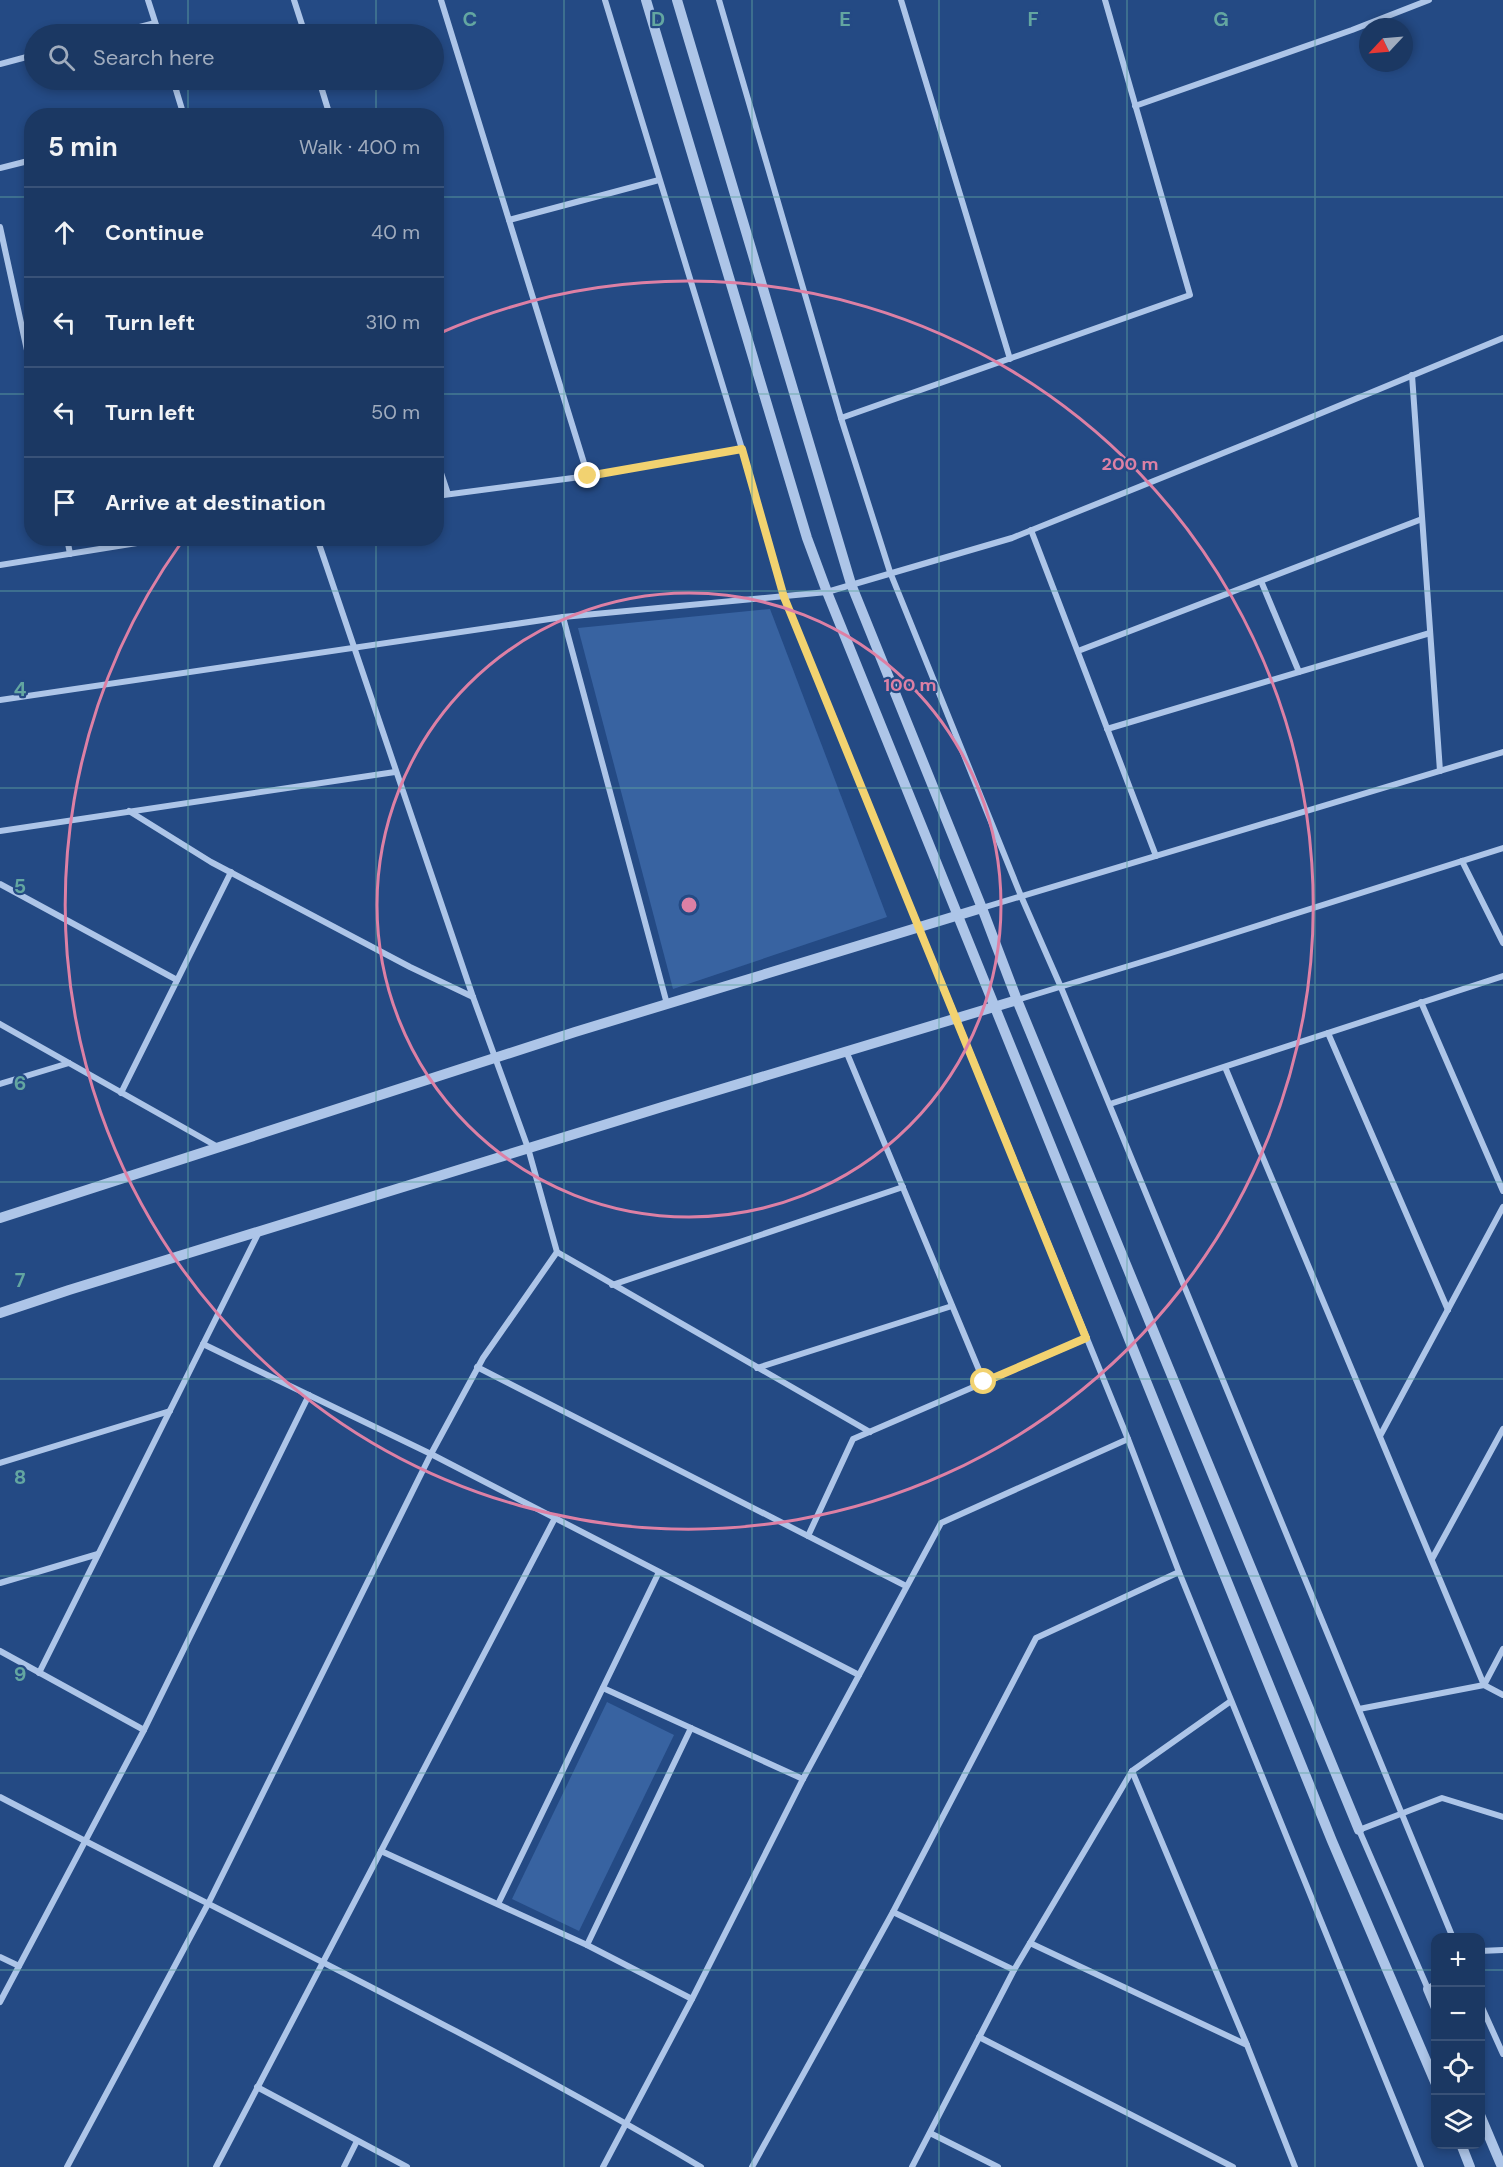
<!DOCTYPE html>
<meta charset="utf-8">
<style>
body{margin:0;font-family:"DM Sans",sans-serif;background:#243f69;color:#f1f3f6}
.controls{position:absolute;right:18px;bottom:18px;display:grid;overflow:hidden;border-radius:12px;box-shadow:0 3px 9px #0003}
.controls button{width:54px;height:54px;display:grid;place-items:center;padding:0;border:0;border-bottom:2px solid #395278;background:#1b3863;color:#f1f3f6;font:30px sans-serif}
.compass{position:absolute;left:1359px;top:18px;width:54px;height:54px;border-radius:50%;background:#1b3863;box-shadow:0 3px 9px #0003;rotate:244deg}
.stop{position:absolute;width:18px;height:18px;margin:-14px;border:4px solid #f2d270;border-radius:50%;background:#fff}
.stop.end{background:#f2d270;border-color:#fff;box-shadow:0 2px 6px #0008}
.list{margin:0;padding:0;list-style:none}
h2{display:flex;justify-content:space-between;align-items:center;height:78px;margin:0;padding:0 24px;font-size:26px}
h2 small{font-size:20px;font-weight:400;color:#a0acbe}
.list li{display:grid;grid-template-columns:39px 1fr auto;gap:18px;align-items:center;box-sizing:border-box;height:90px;padding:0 24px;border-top:2px solid #395278}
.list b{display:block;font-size:22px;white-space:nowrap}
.list em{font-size:20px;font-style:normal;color:#a0acbe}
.icon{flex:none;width:33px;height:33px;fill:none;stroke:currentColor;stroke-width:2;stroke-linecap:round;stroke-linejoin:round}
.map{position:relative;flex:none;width:1503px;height:2167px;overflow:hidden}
.search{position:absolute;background:#1b3863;box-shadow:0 3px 9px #0003;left:24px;top:24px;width:420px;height:66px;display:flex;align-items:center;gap:15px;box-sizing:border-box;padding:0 21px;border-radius:33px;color:#a0acbe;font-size:22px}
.panel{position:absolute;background:#1b3863;box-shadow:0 3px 9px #0003;left:24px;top:108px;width:420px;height:438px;border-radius:24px}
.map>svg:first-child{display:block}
.green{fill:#3863a1}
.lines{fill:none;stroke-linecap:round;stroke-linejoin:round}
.minor{stroke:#adc5e8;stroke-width:6}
.tertiary{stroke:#adc5e8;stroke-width:10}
.route{stroke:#f2d270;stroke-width:8}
.grid{fill:none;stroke:#63a6a1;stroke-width:1.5;stroke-opacity:0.55}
.ring{fill:none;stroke:#dd80a5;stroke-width:3}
.grid-label{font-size:20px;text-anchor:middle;font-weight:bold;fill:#63a6a1;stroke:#244a84;stroke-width:4.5;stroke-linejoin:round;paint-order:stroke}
.centre{fill:#dd80a5;stroke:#244a84;stroke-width:3}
.ring-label{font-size:18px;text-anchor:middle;font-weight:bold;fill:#dd80a5;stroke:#244a84;stroke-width:4.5;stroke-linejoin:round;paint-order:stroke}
</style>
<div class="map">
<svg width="1503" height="2167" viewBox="0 0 1503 2167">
<rect width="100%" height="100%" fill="#244a84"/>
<g class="green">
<path d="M770,609L887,917L673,989L578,628Z"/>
<path d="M607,1702L674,1735L579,1931L512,1899Z"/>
</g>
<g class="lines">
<g class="minor">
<path d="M148,0L159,34"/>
<path d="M294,0L305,34"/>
<path d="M441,0L588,476"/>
<path d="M605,0L742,449L784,597L1128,1439L1179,1572L1421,2167"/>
<path d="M719,0L841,418L890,572L1021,896L1060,985L1453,1938"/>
<path d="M901,0L1010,359"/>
<path d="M113,34L155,23"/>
<path d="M0,64L34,55"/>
<path d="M173,80L184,116"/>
<path d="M319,80L330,116"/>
<path d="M1135,106L1352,30L1429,0"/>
<path d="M0,168L32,160"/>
<path d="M509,220L659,180"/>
<path d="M0,227L32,373"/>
<path d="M1412,375L1440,771"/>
<path d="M841,418L1190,295L1105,0"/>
<path d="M436,458L448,494"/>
<path d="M436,496L588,476L742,449"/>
<path d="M1031,530L1156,856"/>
<path d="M67,538L70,554"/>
<path d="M317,538L473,997L528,1148L557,1252L870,1432"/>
<path d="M0,565L168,538"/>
<path d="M1261,581L1299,672"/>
<path d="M563,617L827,592L1012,538L1268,435L1503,338"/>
<path d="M1078,651L1422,519"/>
<path d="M0,700L563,617L667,1004"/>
<path d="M1107,729L1430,633"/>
<path d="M129,811L211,862L410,967L473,997"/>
<path d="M0,831L395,772"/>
<path d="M1462,861L1503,943"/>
<path d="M0,884L177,980"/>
<path d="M982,908L1503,752"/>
<path d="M1017,1000L1168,954L1503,848"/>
<path d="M1421,1002L1503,1191"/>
<path d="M0,1024L218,1147"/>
<path d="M1328,1033L1448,1310"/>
<path d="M846,1051L984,1382"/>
<path d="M1225,1067L1484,1685L1503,1649"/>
<path d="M0,1084L69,1063"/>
<path d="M121,1093L231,872"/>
<path d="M1110,1104L1503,976"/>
<path d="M612,1285L903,1187"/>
<path d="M203,1344L431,1454L859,1675"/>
<path d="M477,1367L906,1586"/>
<path d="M757,1368L952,1306"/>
<path d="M1380,1436L1503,1207"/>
<path d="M0,1463L170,1411"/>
<path d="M808,1536L853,1439L1087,1338"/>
<path d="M1432,1559L1503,1429"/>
<path d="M0,1583L98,1554"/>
<path d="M0,1651L144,1730L0,2002"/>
<path d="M39,1673L259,1232"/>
<path d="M603,1688L803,1779"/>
<path d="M1359,1709L1484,1685L1503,1695"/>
<path d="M144,1730L309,1395"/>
<path d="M1132,1771L1247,2045"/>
<path d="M0,1797C234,1919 473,2033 701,2167"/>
<path d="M381,1851L587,1945L692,1999"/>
<path d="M498,1904L659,1572"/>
<path d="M893,1912L1014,1970"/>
<path d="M1030,1943L1247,2045L1295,2167"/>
<path d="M587,1945L691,1728"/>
<path d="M1480,1951L1503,1950"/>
<path d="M0,1957L19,1966"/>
<path d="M1436,1983L1428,1989L1359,1830L1442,1798L1503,1817"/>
<path d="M1480,2003L1503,2054"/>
<path d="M979,2037L1233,2167"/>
<path d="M257,2087L407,2167"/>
<path d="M930,2133L998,2167"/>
<path d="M67,2167L209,1902L431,1454L483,1358L557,1252"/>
<path d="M216,2167L555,1518"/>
<path d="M344,2167L357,2141"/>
<path d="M603,2167L692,1999L803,1779L941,1523L1128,1439"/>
<path d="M752,2167L893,1912L1036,1638L1179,1572"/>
<path d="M912,2167L1014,1970L1132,1771L1231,1701"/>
</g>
<g class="tertiary">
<path d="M646,0L807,538L827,592L1332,1841L1436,2084"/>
<path d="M677,0L851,584L982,908L1017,1000L1359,1830"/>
<path d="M0,1218L575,1032L982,908"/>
<path d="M0,1313L69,1290L662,1107L1017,1000"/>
<path d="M1428,1989L1436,2008"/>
<path d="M1480,2115L1502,2167"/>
<path d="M1461,2144L1470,2167"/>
</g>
</g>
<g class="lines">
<path class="route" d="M588,476L742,449L784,597L1086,1338L984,1382"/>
</g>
<path class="grid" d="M188,0V34M376,0V34M564,0V2167M752,0V2167M939,0V2167M1127,0V2167M1315,0V2167M188,80V116M376,80V116M0,197H32M436,197H1503M0,394H32M436,394H1503M188,538V2167M376,538V2167M0,591H1503M0,788H1503M0,985H1503M0,1182H1503M0,1379H1503M0,1576H1503M0,1773H1503M0,1970H1436M1480,1970H1503"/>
<g class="ring">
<circle cx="689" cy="905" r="312"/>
<path d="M440 333A624 624 0 1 1 181 543"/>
</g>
<g class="grid-label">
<text x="470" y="26">C</text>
<text x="658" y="26">D</text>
<text x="845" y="26">E</text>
<text x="1033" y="26">F</text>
<text x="1221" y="26">G</text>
<text x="20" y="696">4</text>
<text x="20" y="893">5</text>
<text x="20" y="1090">6</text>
<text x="20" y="1287">7</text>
<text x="20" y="1484">8</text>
<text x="20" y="1681">9</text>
</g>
<circle cx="689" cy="905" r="9" class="centre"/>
<g class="ring-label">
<text x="1130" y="470">200 m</text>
<text x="910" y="691">100 m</text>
</g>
</svg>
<div class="controls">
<button>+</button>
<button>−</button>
<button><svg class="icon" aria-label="locate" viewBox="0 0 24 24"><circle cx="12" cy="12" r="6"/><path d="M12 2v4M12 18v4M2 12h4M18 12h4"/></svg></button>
<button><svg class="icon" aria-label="layers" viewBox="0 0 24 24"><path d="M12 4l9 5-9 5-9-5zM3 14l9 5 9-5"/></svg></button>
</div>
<svg class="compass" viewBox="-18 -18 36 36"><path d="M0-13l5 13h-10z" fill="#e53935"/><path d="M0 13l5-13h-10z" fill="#a0acbe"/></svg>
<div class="stop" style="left:984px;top:1382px"></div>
<div class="stop end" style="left:588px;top:476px"></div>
<div class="search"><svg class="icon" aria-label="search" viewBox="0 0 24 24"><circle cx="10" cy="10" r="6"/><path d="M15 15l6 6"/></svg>Search here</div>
<section class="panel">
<h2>5 min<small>Walk · 400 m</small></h2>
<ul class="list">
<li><svg class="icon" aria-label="ahead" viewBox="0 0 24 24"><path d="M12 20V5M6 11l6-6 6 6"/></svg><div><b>Continue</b></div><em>40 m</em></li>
<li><svg class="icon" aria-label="left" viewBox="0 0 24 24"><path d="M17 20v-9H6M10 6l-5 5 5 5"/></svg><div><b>Turn left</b></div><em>310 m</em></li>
<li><svg class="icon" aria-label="left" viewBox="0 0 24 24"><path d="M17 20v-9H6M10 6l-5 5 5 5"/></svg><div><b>Turn left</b></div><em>50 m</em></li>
<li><svg class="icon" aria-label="arrive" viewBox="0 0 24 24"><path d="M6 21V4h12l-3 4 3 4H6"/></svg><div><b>Arrive at destination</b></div></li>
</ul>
</section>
</div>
